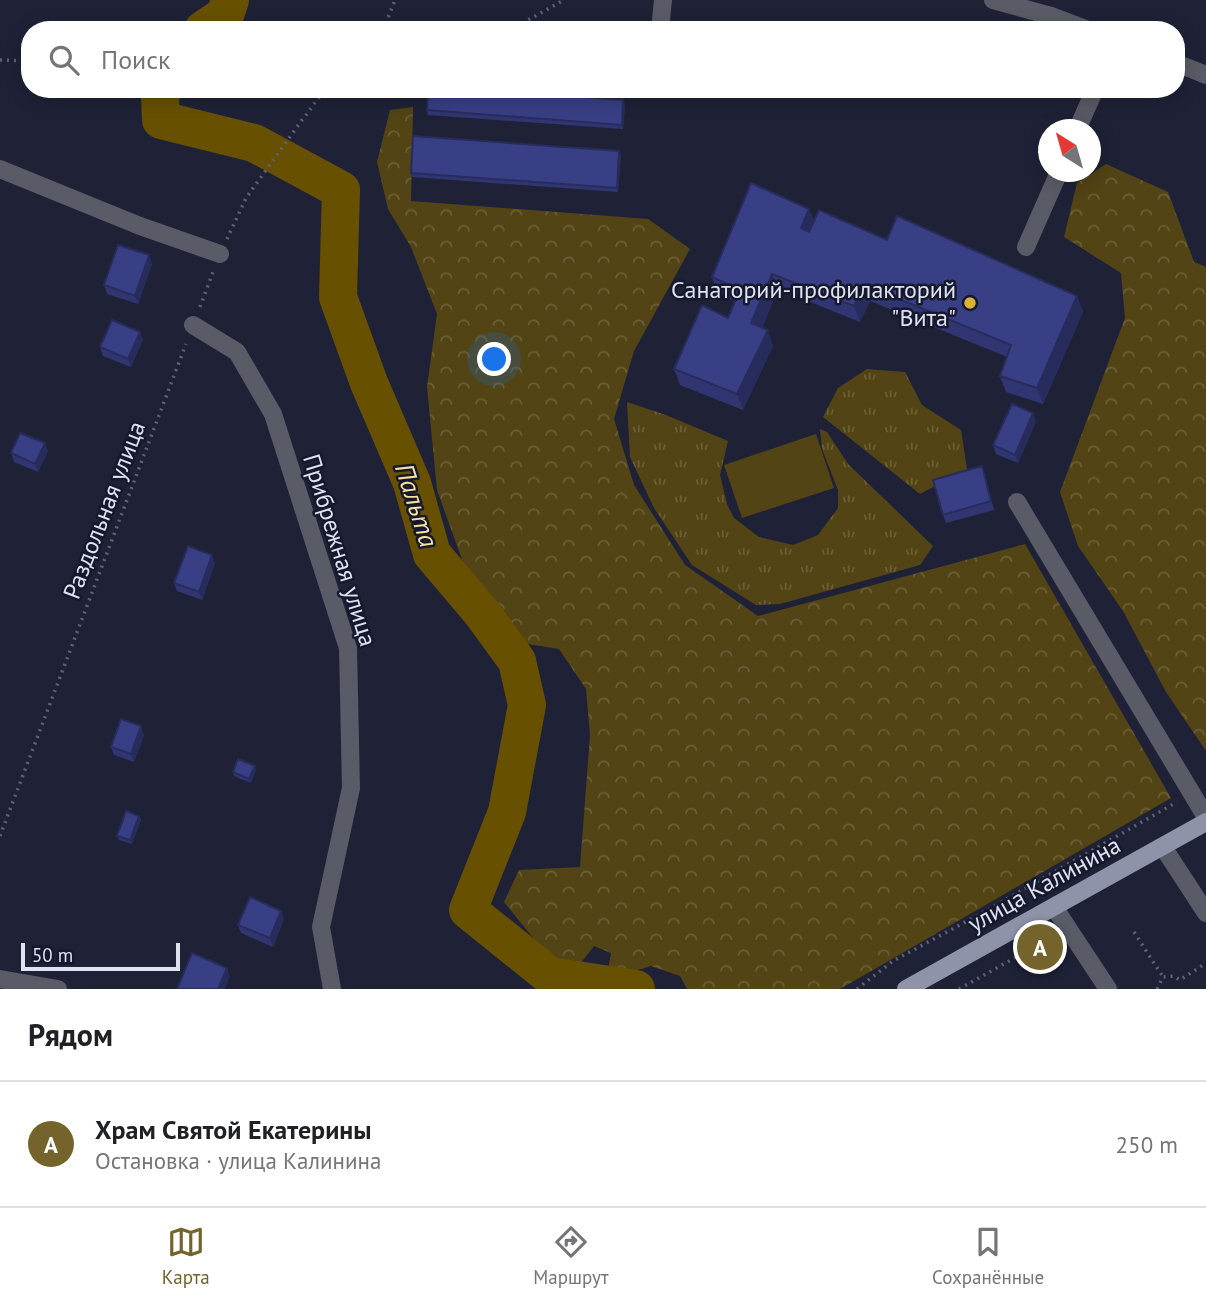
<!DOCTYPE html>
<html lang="ru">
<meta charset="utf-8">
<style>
body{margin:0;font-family:"PT Sans",sans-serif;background:#f2f2f2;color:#202124}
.compass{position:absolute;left:1038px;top:119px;width:63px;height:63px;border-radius:50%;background:#fff;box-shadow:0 4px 18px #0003;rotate:323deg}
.scale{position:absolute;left:21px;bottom:18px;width:159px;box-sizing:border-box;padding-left:7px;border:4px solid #dfe2f0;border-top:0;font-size:19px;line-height:24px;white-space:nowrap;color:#dfe2f0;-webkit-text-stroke:5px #16192d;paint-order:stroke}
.you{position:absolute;left:495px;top:360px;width:24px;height:24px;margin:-18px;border:5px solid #fff;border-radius:50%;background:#1a73e8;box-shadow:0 0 0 10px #1a73e833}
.badge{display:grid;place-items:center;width:46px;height:46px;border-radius:50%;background:#74632b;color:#fff;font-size:23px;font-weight:700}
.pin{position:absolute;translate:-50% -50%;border:4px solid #fff;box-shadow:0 2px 7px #0006}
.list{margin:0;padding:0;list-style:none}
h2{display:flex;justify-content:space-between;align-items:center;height:91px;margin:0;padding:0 28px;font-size:30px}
h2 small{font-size:23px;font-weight:400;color:#757577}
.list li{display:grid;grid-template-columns:46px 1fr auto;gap:21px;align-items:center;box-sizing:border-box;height:126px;padding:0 28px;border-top:2px solid #e0e0e0}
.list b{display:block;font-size:26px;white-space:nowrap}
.list p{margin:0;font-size:23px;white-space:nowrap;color:#757577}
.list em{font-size:23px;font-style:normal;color:#757577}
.icon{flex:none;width:38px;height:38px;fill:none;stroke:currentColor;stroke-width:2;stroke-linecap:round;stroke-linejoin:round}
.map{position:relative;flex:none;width:1206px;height:989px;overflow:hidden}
.search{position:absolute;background:#fff;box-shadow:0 4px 18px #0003;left:21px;right:21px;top:21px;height:77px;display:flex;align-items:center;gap:18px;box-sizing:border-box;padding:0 24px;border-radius:28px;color:#757577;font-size:26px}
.sheet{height:217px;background:#fff}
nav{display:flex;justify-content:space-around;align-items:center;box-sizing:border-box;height:98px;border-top:2px solid #e0e0e0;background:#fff;font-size:19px;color:#757577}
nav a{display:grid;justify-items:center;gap:4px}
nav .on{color:#74632b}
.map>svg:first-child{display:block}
.forest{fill:url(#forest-crowns)}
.park{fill:url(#park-tufts)}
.pitch{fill:#534415}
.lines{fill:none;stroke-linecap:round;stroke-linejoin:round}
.river{stroke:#675100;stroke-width:38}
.path{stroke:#5f6275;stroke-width:3.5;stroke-dasharray:2 5;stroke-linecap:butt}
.minor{stroke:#595b66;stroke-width:18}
.major{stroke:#8e93a9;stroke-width:18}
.wall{fill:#313672}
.shaded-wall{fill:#282c5d}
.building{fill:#393f85;stroke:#282c5d;stroke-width:2}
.poi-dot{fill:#dab334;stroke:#16192d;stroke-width:2.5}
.labels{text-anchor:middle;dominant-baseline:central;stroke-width:5;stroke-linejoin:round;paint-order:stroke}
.poi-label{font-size:24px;fill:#dfe2f0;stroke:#16192d;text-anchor:end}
.street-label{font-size:24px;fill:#dfe2f0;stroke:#16192d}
.water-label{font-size:26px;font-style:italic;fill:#f8e2a0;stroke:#16192d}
</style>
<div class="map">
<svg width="1206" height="989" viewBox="0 0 1206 989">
<defs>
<pattern id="forest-crowns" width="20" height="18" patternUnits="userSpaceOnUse" patternTransform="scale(1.75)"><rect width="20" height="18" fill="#534415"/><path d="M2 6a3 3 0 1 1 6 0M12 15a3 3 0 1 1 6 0" fill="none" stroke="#6b5f37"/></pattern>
<pattern id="park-tufts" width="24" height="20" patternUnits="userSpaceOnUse" patternTransform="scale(1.75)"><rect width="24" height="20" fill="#534415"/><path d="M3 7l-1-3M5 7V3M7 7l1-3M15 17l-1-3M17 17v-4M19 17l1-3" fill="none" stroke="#6b5f37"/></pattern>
</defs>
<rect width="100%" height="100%" fill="#1f2237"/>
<g class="forest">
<path d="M413,107L411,201L648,219L690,249L634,351L614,419L634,485L685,565L758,616L1025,544L1171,798L840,989H687L680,976L651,966L628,973L608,969L611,953L594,946C580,964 576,974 551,969L543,950L504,902L519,870L580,867L590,735L586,689L559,649L515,642L468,576L437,490L427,387L437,314L411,247L388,209L377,162L390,110Z"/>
<path d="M1106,164L1168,192L1194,262L1206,267V751L1166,692L1123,611L1078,546L1060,492L1125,318L1121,273L1064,237L1077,183Z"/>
</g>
<g class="park">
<path d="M867,369L905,372L922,405L961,430L967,469L920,494L823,417L838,388Z"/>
<path d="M627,402L666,415L728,441L720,475L727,504L734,518L759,537L793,545L818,535L838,508V490L822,449L820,429L827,432L848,464L933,546L920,565L780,604L756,605L692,565L654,508L630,457Z"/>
</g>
<path class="pitch" d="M816,434L834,488L742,518L724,465Z"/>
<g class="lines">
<g class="river">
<path d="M203,30L225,15L230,0"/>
<path d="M163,89L160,98L161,120L254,143L341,190L338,297L369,383L412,483L432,554L482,613L517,661L527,705L507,812L468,910L550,976L636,989"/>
</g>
<g class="path">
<path d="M383,30L395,0"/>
<path d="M510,30L564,0"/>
<path d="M0,60L30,61"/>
<path d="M227,239L246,198L302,120C312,109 317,95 330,89"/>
<path d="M200,307L213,272"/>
<path d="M0,836L186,344"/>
<path d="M1134,932L1163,977"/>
<path d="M857,989L893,961L982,913L1177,802"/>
<path d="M959,989L1052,937"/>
<path d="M1157,989L1163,977L1174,976L1180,980L1206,963"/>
</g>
<g class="minor">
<path d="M993,0L1051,16L1088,30"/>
<path d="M660,30L663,0"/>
<path d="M1176,63L1206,75"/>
<path d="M1077,130L1095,89"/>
<path d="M0,169L140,226L220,254"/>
<path d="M1026,247L1059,172"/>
<path d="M193,325L237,352L273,414L348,648L351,788L321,927L332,989"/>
<path d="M1017,502L1206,817"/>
<path d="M1163,847L1206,913"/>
<path d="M1054,907L1108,989"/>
<path d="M0,979L58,989"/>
</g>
<path class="major" d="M906,989L1206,822"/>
</g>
<g class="wall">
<path d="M623,100L625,104L623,129L428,115L427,110Z"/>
<path d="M619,151L621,155L618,192L412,177L411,173Z"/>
<path d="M809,209L814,221L887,240L1077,296L1083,312L1043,404L1006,392L1000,376L1007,357L870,301L860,322L778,289L762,328L773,346L743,410L680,385L674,369L728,318L735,301L718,293L712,277Z"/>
<path d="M152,264L138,304L107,294L104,285Z"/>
<path d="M140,332L143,340L131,367L103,356L100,347Z"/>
<path d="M1036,422L1018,463L996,454L993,445Z"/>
<path d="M48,451L38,472L14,462L11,453Z"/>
<path d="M982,466L994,510L946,523L943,515Z"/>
<path d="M215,563L202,600L177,591L174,583Z"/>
<path d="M144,735L134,762L114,755L111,747Z"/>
<path d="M256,770L251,783L234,776L233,772Z"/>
<path d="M139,816L141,820L132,844L119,840L117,836Z"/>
<path d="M284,919L273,947L241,933L238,925Z"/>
</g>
<g class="shaded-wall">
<path d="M623,100L625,104L623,129L622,125Z"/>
<path d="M619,151L621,155L618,192L617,188Z"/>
<path d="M809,209L815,225L806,244L801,228Z"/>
<path d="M149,255L152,264L138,304L135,296Z"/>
<path d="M772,274L778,289L757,339L751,323Z"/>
<path d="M865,285L870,301L860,322L854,306Z"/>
<path d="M1077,296L1083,312L1043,404L1037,388Z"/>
<path d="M768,330L773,346L743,410L737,394Z"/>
<path d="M140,332L143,340L131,367L128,359Z"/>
<path d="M1033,413L1036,422L1018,463L1015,455Z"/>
<path d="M45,443L48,451L38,472L35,464Z"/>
<path d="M212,555L215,563L202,600L199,592Z"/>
<path d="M141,726L144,735L134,762L131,754Z"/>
<path d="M255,766L256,770L251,783L249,779Z"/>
<path d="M139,816L141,820L132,844L130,840Z"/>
<path d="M281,911L284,919L273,947L270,938Z"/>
<path d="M227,968L230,977L225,989H218Z"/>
</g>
<g class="building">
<path d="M428,89H477L623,100L622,125L427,110Z"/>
<path d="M413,136L619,151L617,188L411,173Z"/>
<path d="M751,183L809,209L801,228L809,232L819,210L887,240L897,216L1077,296L1037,388L1000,376L1011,345L865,285L854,306L772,274L751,323L768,330L737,394L674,369L702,305L728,318L740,290L712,277Z"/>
<path d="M118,245L149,255L135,296L104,285Z"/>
<path d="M112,320L140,332L128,359L100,347Z"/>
<path d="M1012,404L1033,413L1015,455L993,445Z"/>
<path d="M20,433L45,443L35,464L11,453Z"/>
<path d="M982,466L991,501L943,515L933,480Z"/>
<path d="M188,546L212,555L199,592L174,583Z"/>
<path d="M121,719L141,726L131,754L111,747Z"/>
<path d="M238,759L255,766L249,779L233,772Z"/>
<path d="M126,811L139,816L130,840L117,836Z"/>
<path d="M250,897L281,911L270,938L238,925Z"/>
<path d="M192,953L227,968L218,989H177Z"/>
</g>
<circle class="poi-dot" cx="970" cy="303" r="7"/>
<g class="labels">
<g class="poi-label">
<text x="956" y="289">Санаторий-профилакторий<tspan x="956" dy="28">"Вита"</tspan></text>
</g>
<g class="street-label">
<text transform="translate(104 510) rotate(-69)">Раздольная улица</text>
<text transform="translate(340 550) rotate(73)">Прибрежная улица</text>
<text transform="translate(1044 884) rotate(-29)">улица Калинина</text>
</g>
<g class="water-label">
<text transform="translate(417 505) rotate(72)">Пальта</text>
</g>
</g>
</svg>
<svg class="compass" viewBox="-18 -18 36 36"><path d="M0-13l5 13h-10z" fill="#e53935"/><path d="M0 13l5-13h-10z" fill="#757577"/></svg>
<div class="scale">50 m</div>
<div class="you"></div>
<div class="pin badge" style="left:1040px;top:947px">A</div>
<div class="search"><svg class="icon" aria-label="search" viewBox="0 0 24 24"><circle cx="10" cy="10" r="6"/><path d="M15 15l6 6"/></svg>Поиск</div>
</div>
<section class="sheet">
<h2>Рядом<small></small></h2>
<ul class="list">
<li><span class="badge">A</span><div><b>Храм Святой Екатерины</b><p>Остановка · улица Калинина</p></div><em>250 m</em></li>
</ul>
</section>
<nav>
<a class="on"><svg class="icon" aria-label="map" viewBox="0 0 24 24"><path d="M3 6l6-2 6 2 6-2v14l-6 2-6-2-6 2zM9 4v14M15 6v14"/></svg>Карта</a>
<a><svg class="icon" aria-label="directions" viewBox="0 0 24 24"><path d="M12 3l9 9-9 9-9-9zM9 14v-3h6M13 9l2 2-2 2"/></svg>Маршрут</a>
<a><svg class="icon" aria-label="saved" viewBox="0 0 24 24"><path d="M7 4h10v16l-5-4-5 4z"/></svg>Сохранённые</a>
</nav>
